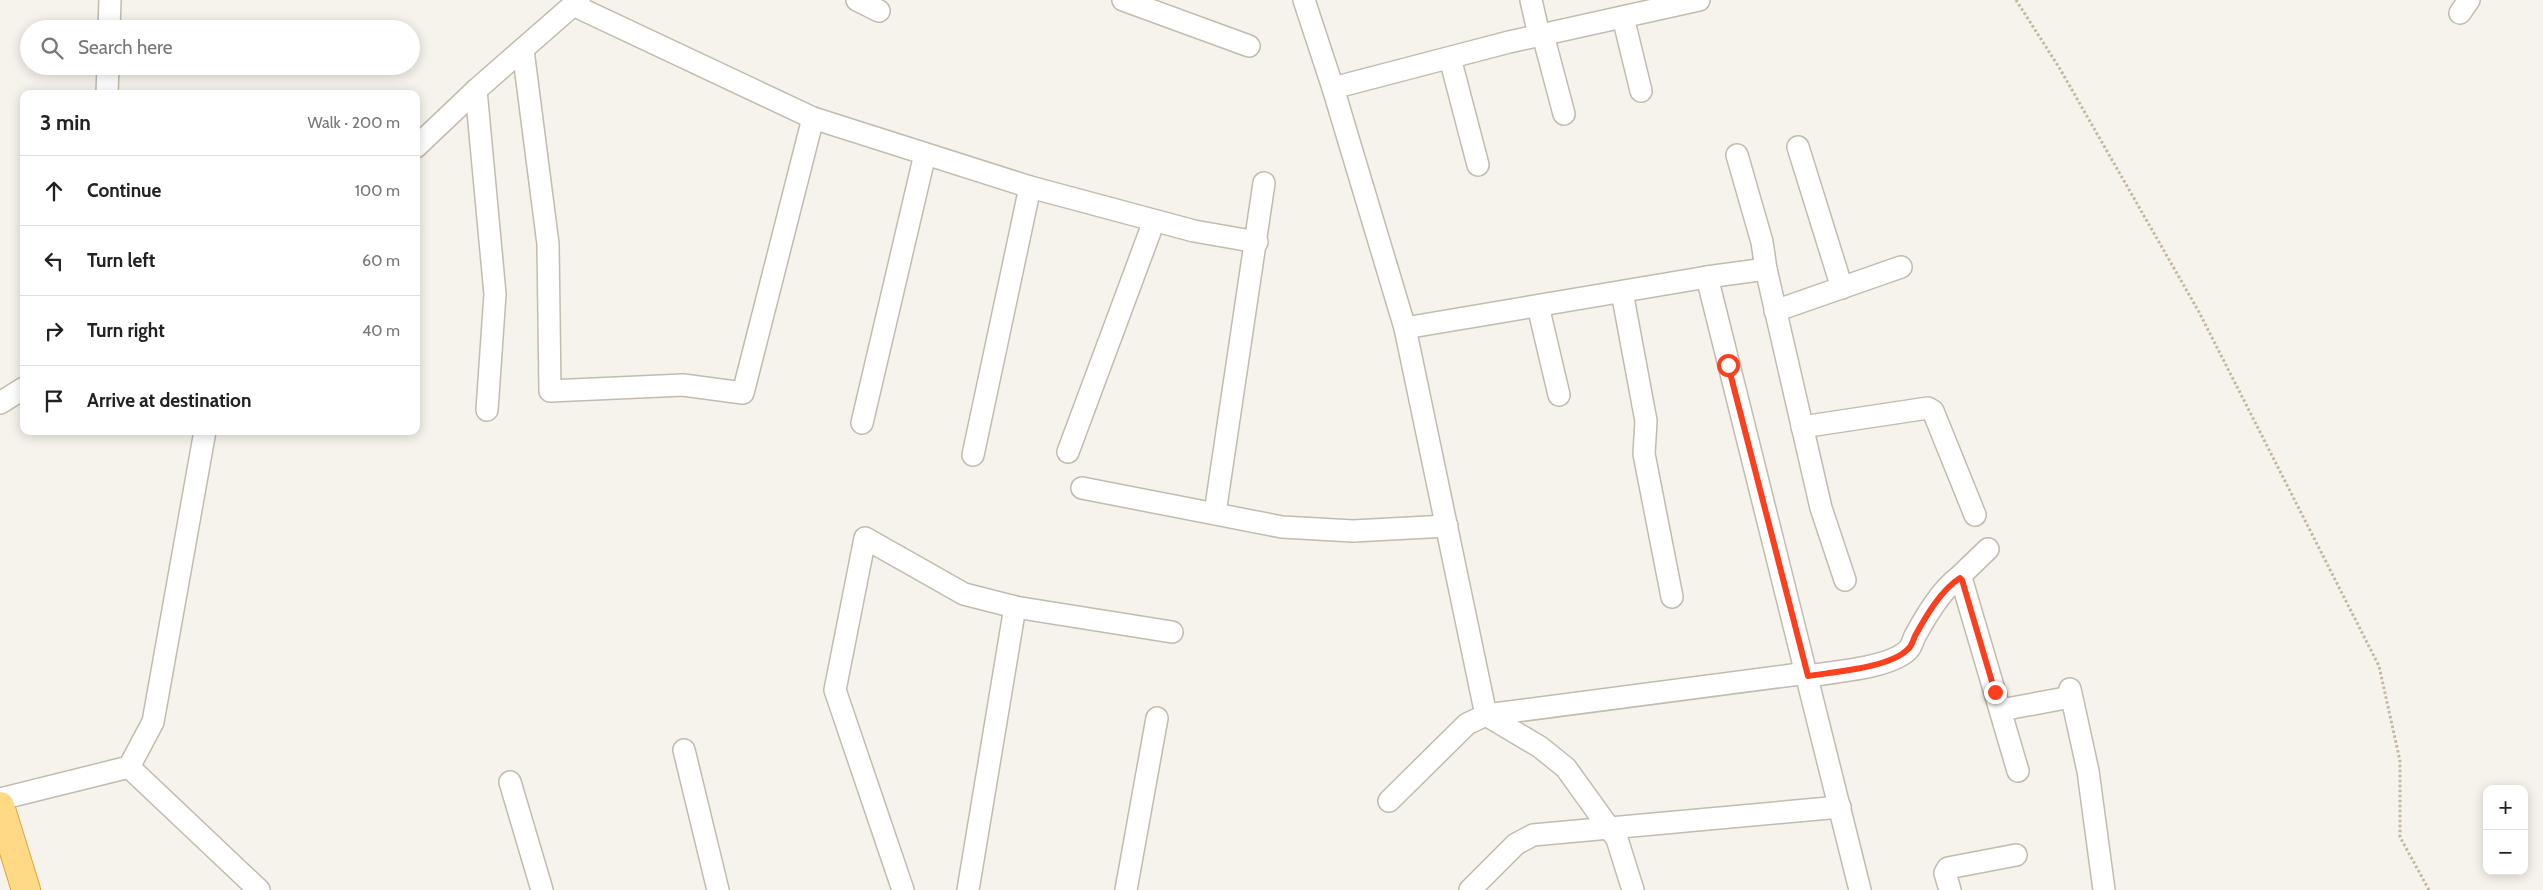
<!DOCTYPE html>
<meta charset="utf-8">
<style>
body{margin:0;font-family:Cabin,sans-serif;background:#f6f6f6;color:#222}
.controls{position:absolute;right:15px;bottom:15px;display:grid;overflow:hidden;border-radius:10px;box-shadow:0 2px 12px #0003}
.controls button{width:45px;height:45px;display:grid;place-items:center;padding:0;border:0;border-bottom:1px solid #e0e0e0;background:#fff;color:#222;font:25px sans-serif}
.stop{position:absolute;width:15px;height:15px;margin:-11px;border:4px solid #fc3f1d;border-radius:50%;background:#fff}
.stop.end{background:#fc3f1d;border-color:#fff;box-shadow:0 1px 5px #0008}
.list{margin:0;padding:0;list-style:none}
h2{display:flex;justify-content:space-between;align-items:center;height:65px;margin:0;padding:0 20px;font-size:21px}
h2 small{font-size:16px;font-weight:400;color:#767676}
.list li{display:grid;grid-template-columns:32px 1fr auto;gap:15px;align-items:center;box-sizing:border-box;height:70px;padding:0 20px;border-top:1px solid #e0e0e0}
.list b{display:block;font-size:19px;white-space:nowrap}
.list em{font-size:16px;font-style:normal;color:#767676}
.icon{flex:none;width:28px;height:28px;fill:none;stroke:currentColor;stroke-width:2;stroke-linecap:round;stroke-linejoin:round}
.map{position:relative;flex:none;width:2543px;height:890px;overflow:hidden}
.search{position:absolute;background:#fff;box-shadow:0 2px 12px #0003;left:20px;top:20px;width:400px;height:55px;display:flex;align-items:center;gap:12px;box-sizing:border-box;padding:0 18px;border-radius:28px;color:#767676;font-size:19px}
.panel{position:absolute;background:#fff;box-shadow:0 2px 12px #0003;left:20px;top:90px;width:400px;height:345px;border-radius:10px}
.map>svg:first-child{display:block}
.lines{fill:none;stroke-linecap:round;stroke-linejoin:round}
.minor-casing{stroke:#c2bbae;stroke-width:24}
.trunk-casing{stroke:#e0a43c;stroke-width:30}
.path{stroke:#c4b79f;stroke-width:3;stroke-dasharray:2.5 2.5;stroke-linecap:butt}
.minor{stroke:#fff;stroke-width:21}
.trunk{stroke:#ffd985;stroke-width:28}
.route{stroke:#fc3f1d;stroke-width:6}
</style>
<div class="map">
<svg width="2543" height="890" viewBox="0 0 2543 890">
<rect width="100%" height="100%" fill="#f6f3ec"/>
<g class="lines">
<g class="minor-casing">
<g id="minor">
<path d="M857,0L879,11"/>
<path d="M1123,0L1249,46"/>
<path d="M1304,0L1333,88L1405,328L1707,277L1860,890"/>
<path d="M1531,0L1539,35"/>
<path d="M575,6L813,118L1030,187L1194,231L1257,242"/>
<path d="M2460,13L2469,0"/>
<path d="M1623,17L1641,91"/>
<path d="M109,29L110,0"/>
<path d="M1543,35L1564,114"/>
<path d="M523,50L548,244L550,391L683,385L743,393L813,118"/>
<path d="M1450,58L1478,165"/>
<path d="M1333,88L1509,42L1699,0"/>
<path d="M476,90L495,294L487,410"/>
<path d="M107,94L108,66"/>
<path d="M416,147L476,90L579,0"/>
<path d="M1798,147L1842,288"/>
<path d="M1737,155L1762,242L1766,269"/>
<path d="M1707,277L1766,269L1821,508L1845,580"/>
<path d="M1622,292L1646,421L1644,454L1672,597"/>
<path d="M1538,306L1559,395"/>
<path d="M1775,311L1901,267"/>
<path d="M1405,328L1486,715L1540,747L1566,768L1617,839L1633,890"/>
<path d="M0,403L24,388"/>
<path d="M862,423L925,154"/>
<path d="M1802,427L1928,408L1933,411L1975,515"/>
<path d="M1068,452L1154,221"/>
<path d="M973,455L1030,187"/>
<path d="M1082,488L1282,527L1353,531L1447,526"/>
<path d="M1215,513L1264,183"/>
<path d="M1959,577L1988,549"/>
<path d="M1808,676C1833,672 1890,668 1908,650C1912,646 1913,640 1915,636C1926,616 1941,590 1959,577L1962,581L2018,771"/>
<path d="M2070,689L2088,771L2104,890"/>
<path d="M2001,710L2071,697"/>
<path d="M684,750L718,890"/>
<path d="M129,767L259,890"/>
<path d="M510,782L542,890"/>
<path d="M0,799L129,767L153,722L205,431"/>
<path d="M1389,801L1467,724L1486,715L1807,673"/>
<path d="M903,890L835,690L865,538L964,594L1015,607L1172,632"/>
<path d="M968,890L1015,607"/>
<path d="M1126,890L1157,718"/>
<path d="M1470,890L1516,844L1533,835L1840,807"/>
<path d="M1950,890L1945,873L1948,868L2016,855"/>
</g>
</g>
<g class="trunk-casing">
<path id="trunk" d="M0,806L26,890"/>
</g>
<path class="path" d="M2016,0L2060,69L2199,312L2379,666L2400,761V837L2429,890"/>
<use href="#minor" class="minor"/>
<use href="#trunk" class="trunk"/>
</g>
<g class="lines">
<path class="route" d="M1728,365L1808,676C1833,672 1890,668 1908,649C1912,646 1913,640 1915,636C1926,616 1941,590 1960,578L1962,580L1995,692"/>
</g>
</svg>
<div class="controls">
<button>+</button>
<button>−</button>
</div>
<div class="stop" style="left:1728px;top:365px"></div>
<div class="stop end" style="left:1995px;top:692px"></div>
<div class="search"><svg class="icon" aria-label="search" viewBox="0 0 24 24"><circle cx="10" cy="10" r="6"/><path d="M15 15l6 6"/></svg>Search here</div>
<section class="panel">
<h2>3 min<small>Walk · 200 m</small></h2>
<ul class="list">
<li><svg class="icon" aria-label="ahead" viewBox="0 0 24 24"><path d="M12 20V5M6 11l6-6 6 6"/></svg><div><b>Continue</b></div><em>100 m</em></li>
<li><svg class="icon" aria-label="left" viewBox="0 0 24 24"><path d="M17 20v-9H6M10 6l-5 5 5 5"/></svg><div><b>Turn left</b></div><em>60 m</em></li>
<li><svg class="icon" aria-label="right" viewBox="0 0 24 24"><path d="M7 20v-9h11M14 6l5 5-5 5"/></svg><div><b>Turn right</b></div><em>40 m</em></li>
<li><svg class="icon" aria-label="arrive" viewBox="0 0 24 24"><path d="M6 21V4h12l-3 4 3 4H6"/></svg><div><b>Arrive at destination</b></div></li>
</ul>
</section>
</div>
